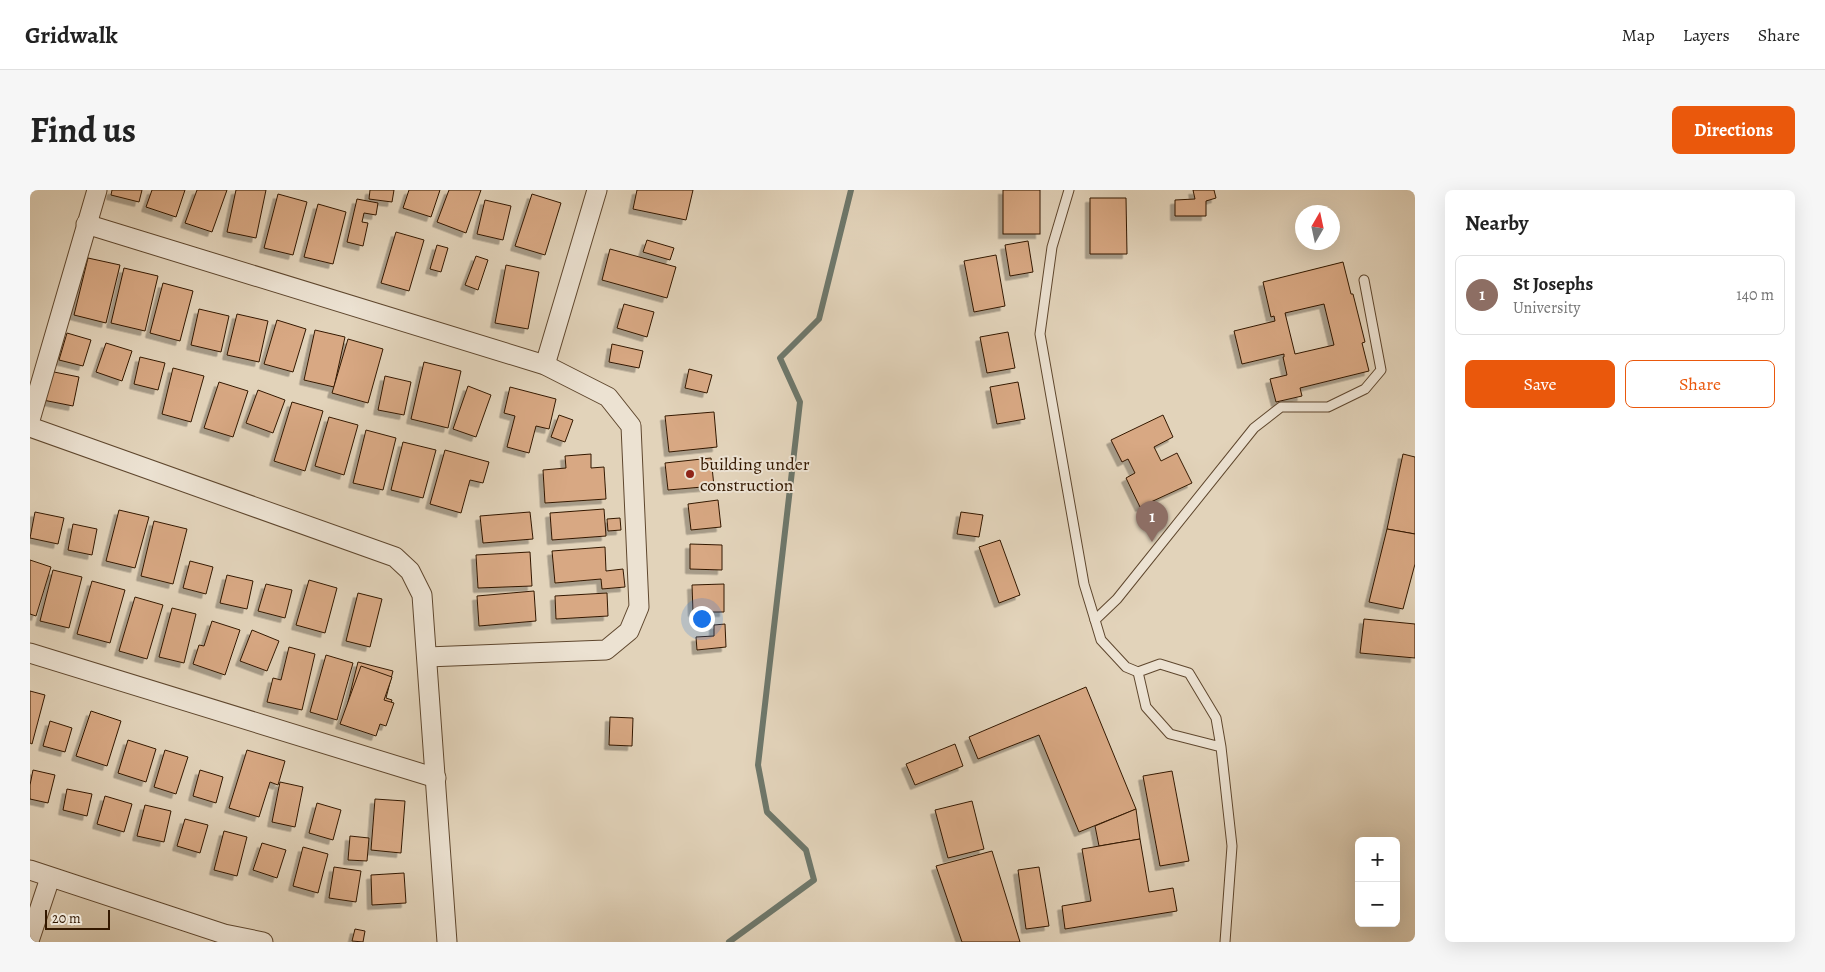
<!DOCTYPE html>
<meta charset="utf-8">
<style>
body{margin:0;font-family:Alegreya,serif;background:#f6f6f6;color:#222}
.controls{position:absolute;right:15px;bottom:15px;display:grid;overflow:hidden;border-radius:8px;box-shadow:0 5px 20px #0002}
.controls button{width:45px;height:45px;display:grid;place-items:center;padding:0;border:0;border-bottom:1px solid #e0e0e0;background:#fff;color:#222;font:25px sans-serif}
.compass{position:absolute;left:1265px;top:15px;width:45px;height:45px;border-radius:50%;background:#fff;box-shadow:0 5px 20px #0002;rotate:9deg}
.scale{position:absolute;left:15px;bottom:12px;width:65px;box-sizing:border-box;padding-left:5px;border:2px solid #331800;border-top:0;font-size:14px;line-height:18px;white-space:nowrap;color:#331800;-webkit-text-stroke:4px #ece2d2;paint-order:stroke}
.you{position:absolute;left:671px;top:428px;width:18px;height:18px;margin:-12px;border:4px solid #fff;border-radius:50%;background:#1a73e8;box-shadow:0 0 0 8px #1a73e833}
.badge{display:grid;place-items:center;width:32px;height:32px;border-radius:50%;background:#ea580c;color:#fff;font-size:16px;font-weight:700}
.pin{position:absolute;translate:-50% -41px;filter:drop-shadow(0 1px 2px #0008)}
.pin::after{content:'';position:absolute;top:26px;width:18px;height:15px;background:inherit;clip-path:polygon(0 0,100% 0,50% 100%)}
.list{margin:0;padding:0;list-style:none}
h2{display:flex;justify-content:space-between;align-items:center;height:65px;margin:0;padding:0 20px;font-size:21px}
h2 small{font-size:16px;font-weight:400;color:#767676}
.list li{display:grid;grid-template-columns:32px 1fr auto;gap:15px;align-items:center;box-sizing:border-box;height:80px;margin:0 10px 10px;padding:0 10px;border:1px solid #e0e0e0;border-radius:8px}
.list b{display:block;font-size:19px;white-space:nowrap}
.list p{margin:0;font-size:16px;white-space:nowrap;color:#767676}
.list em{font-size:16px;font-style:normal;color:#767676}
.actions{display:flex;gap:10px;padding:15px 20px}
.actions a{flex:1;padding:11px 0;border:1px solid #ea580c;border-radius:8px;text-align:center;font-size:18px;color:#ea580c}
.actions .main{background:#ea580c;color:#fff}
.map{position:relative;flex:none;width:1385px;height:752px;overflow:hidden;border-radius:8px}
header{display:flex;align-items:center;gap:30px;box-sizing:border-box;height:70px;padding:0 25px;background:#fff;border-bottom:1px solid #e0e0e0}
header strong{font-size:24px}
nav{display:flex;gap:28px;margin-inline-start:auto;font-size:18px}
.intro{display:flex;align-items:center;justify-content:space-between;box-sizing:border-box;height:120px;padding:0 30px}
h1{margin:0;font-size:35px}
.button{padding:12px 22px;border-radius:8px;background:#ea580c;color:#fff;font-size:18px;font-weight:700}
main{display:flex;gap:30px;padding:0 30px}
aside{flex:1;background:#fff;border-radius:8px;box-shadow:0 5px 20px #0002}
.map>svg:first-child{display:block}
.lines{fill:none;stroke-linecap:round;stroke-linejoin:round}
.stream{stroke:#6e776a;stroke-width:6}
.building{fill:#d8a883;stroke:#331800;fill-rule:evenodd;filter:url(#shadow)}
.lane-casing{stroke:#5f472e;stroke-width:11}
.street-casing{stroke:#5f472e;stroke-width:21}
.lane{stroke:#ece2d2;stroke-width:9}
.street{stroke:#ece2d2;stroke-width:19}
.poi-dot{fill:#8f2418;stroke:#ece2d2;stroke-width:2}
.labels{text-anchor:middle;dominant-baseline:central;stroke-width:4;stroke-linejoin:round;paint-order:stroke}
.poi-label{font-size:18px;fill:#331800;stroke:#ece2d2;text-anchor:start}
</style>
<header>
<strong>Gridwalk</strong>
<nav><a>Map</a><a>Layers</a><a>Share</a></nav>
</header>
<div class="intro"><h1>Find us</h1><a class="button">Directions</a></div>
<main>
<div class="map">
<svg width="1385" height="752" viewBox="0 0 1385 752">
<defs>
<filter id="shadow"><feDropShadow dx="-4.5" dy="4.5" stdDeviation="0" flood-color="#0004"/></filter>
</defs>
<rect width="100%" height="100%" fill="#e2d3ba"/>
<filter id="stains"><feTurbulence type="fractalNoise" baseFrequency=".004" numOctaves="4"/><feColorMatrix values="0 0 0 0 .2 0 0 0 0 .09 0 0 0 0 .02 0 0 0 .5 -.17"/></filter>
<radialGradient id="worn" r=".72"><stop offset=".6" stop-color="#630" stop-opacity="0"/><stop offset="1" stop-color="#630" stop-opacity=".3"/></radialGradient>
<g class="lines">
<path class="stream" d="M699,752L784,690L776,660L737,622L728,575L770,212L750,168L789,129L821,0"/>
</g>
<g class="building">
<path d="M82,0H112L109,12L81,5Z"/>
<path d="M122,0H155L146,27L116,17Z"/>
<path d="M167,0H197L182,42L155,33Z"/>
<path d="M206,0H236L226,48L197,42Z"/>
<path d="M340,0H364L362,12L339,9Z"/>
<path d="M379,0H410L401,27L373,18Z"/>
<path d="M419,0H451L436,43L407,32Z"/>
<path d="M607,0H663L656,30L603,19Z"/>
<rect x="973" y="0" width="37" height="44"/>
<path d="M1163,0H1184L1186,8L1176,11V26H1145V10L1165,9Z"/>
<path d="M248,4L277,12L263,65L234,58Z"/>
<path d="M502,4L531,13L515,65L485,56Z"/>
<path d="M1060,8H1096L1097,64H1060Z"/>
<path d="M327,9L348,13L346,25L334,23L332,32L338,33L333,56L317,52Z"/>
<path d="M455,10L481,16L473,50L447,44Z"/>
<path d="M288,14L316,22L303,74L274,67Z"/>
<path d="M366,42L394,50L379,101L351,93Z"/>
<path d="M617,50L644,58L640,70L613,62Z"/>
<path d="M998,51L1003,82L980,86L975,55Z"/>
<path d="M407,55L418,58L411,82L400,79Z"/>
<path d="M580,59L646,77L637,108L572,90Z"/>
<path d="M966,65L975,116L944,122L934,71Z"/>
<path d="M446,66L458,70L448,100L435,95Z"/>
<path d="M58,68L90,75L76,133L44,125Z"/>
<path d="M1313,72L1321,104H1323L1335,152L1332,153L1339,181L1270,198L1272,206L1246,212L1240,189L1257,185L1253,167H1254V164L1212,174L1204,141L1245,131L1244,126L1241,127L1233,92ZM1294,114L1304,155L1265,164L1255,123Z"/>
<path d="M476,75L509,82L498,139L465,133Z"/>
<path d="M94,78L128,86L115,141L81,133Z"/>
<path d="M133,93L163,101L150,151L120,143Z"/>
<path d="M594,114L624,122L617,147L587,138Z"/>
<path d="M169,119L199,126L191,162L161,155Z"/>
<path d="M207,124L238,131L229,172L197,165Z"/>
<path d="M247,130L276,139L263,182L234,174Z"/>
<path d="M285,140L315,147L304,197L274,190Z"/>
<path d="M978,142L985,178L957,183L950,147Z"/>
<path d="M37,143L61,150L53,176L29,170Z"/>
<path d="M318,149L353,159L338,213L302,203Z"/>
<path d="M76,153L102,161L92,191L66,182Z"/>
<path d="M582,154L613,161L609,178L579,172Z"/>
<path d="M110,167L135,173L128,200L104,194Z"/>
<path d="M394,172L431,181L418,238L381,229Z"/>
<path d="M143,178L174,186L161,232L132,224Z"/>
<path d="M659,179L682,185L677,203L655,198Z"/>
<path d="M19,181L49,187L43,216L13,210Z"/>
<path d="M355,186L381,192L374,225L348,220Z"/>
<path d="M189,192L218,201L203,247L174,238Z"/>
<path d="M988,192L995,229L967,234L960,197Z"/>
<path d="M438,196L461,205L446,247L423,239Z"/>
<path d="M480,197L526,209L519,239L506,236L499,263L477,257L485,226L474,223Z"/>
<path d="M228,200L255,210L243,243L216,233Z"/>
<path d="M262,212L293,221L275,281L244,271Z"/>
<path d="M684,222L687,257L639,262L635,226Z"/>
<path d="M529,225L543,230L535,252L521,247Z"/>
<path d="M1133,225L1143,247L1124,257L1131,271L1147,263L1162,293L1110,317L1096,288L1105,283L1098,269L1092,272L1081,250Z"/>
<path d="M299,227L328,235L314,285L285,276Z"/>
<path d="M336,240L366,248L353,300L323,293Z"/>
<path d="M373,252L406,260L393,308L361,300Z"/>
<path d="M415,260L459,272L453,293L440,290L431,323L400,314Z"/>
<path d="M561,264V278L574,277L576,309L515,313L513,280L536,278L535,266Z"/>
<path d="M1373,264L1385,267V344L1357,339Z"/>
<path d="M681,268L684,296L638,300L635,273Z"/>
<path d="M688,310L691,337L661,340L658,314Z"/>
<path d="M574,319L576,346L522,350L520,323Z"/>
<path d="M89,320L119,327L105,378L76,371Z"/>
<path d="M5,322L34,328L28,354L0,348Z"/>
<path d="M500,322L503,349L453,353L450,326Z"/>
<path d="M931,322L953,325L949,347L927,344Z"/>
<path d="M590,328L591,340L578,341L577,329Z"/>
<path d="M124,331L157,339L143,394L111,386Z"/>
<path d="M43,334L67,339L62,365L38,360Z"/>
<path d="M1357,339L1385,344V374L1373,419L1339,412Z"/>
<path d="M970,350L990,405L969,413L949,357Z"/>
<path d="M660,354L692,355V380L660,379Z"/>
<path d="M575,357L576,381L593,379L595,397L572,399L571,389L525,393L522,361Z"/>
<path d="M500,362L502,396L448,398L446,365Z"/>
<path d="M0,370L21,377L6,426L0,424Z"/>
<path d="M160,371L183,377L176,404L153,398Z"/>
<path d="M23,380L52,387L39,438L10,431Z"/>
<path d="M197,385L223,391L217,419L190,413Z"/>
<path d="M279,390L307,398L295,443L266,435Z"/>
<path d="M62,391L95,400L80,453L47,444Z"/>
<path d="M236,394L262,400L255,428L228,421Z"/>
<path d="M694,394V422H663L662,395Z"/>
<path d="M504,401L506,431L449,436L447,406Z"/>
<path d="M328,403L352,409L340,457L316,451Z"/>
<path d="M577,403L578,426L526,429L525,406Z"/>
<path d="M105,407L133,415L117,469L89,461Z"/>
<path d="M142,418L166,424L154,473L129,467Z"/>
<path d="M1334,429L1385,434V468L1330,463Z"/>
<path d="M182,431L210,440L195,485L163,474L169,455L174,456Z"/>
<path d="M695,434L696,457L667,460L666,447L684,446V435Z"/>
<path d="M222,440L249,451L237,481L210,471Z"/>
<path d="M259,457L285,464L272,520L237,512L243,488L251,490Z"/>
<path d="M296,465L323,473L307,530L280,522Z"/>
<path d="M328,472L363,481L356,508L362,510L357,527L348,524L345,539L313,532Z"/>
<path d="M331,476L362,487L354,510L364,513L356,536L350,534L346,546L310,534Z"/>
<path d="M1056,497L1106,619L1049,642L1009,545L948,569L939,547Z"/>
<path d="M0,501L15,505L2,554L0,553Z"/>
<path d="M61,521L91,531L77,576L46,566Z"/>
<path d="M580,527L603,528L602,556L579,555Z"/>
<path d="M20,531L42,538L35,562L13,556Z"/>
<path d="M98,550L126,559L116,592L88,583Z"/>
<path d="M925,554L933,576L885,595L876,574Z"/>
<path d="M135,560L158,567L146,604L124,597Z"/>
<path d="M217,560L255,571L248,595L240,592L229,627L199,618Z"/>
<path d="M3,580L25,585L18,613L0,609V595Z"/>
<path d="M170,580L193,587L186,613L163,606Z"/>
<path d="M1142,581L1159,671L1130,676L1113,586Z"/>
<path d="M250,592L273,597L265,637L242,632Z"/>
<path d="M37,599L62,604L57,626L33,620Z"/>
<path d="M75,606L102,614L94,642L67,634Z"/>
<path d="M345,609L375,611L371,663L341,660Z"/>
<path d="M942,611L954,659L918,668L905,620Z"/>
<path d="M287,613L311,620L303,650L279,643Z"/>
<path d="M115,615L141,621L134,652L107,646Z"/>
<path d="M1106,619L1110,649L1069,656L1065,636Z"/>
<path d="M155,629L178,635L170,663L147,656Z"/>
<path d="M194,641L217,647L207,686L184,680Z"/>
<path d="M320,646L339,648L337,671L318,670Z"/>
<path d="M1110,649L1119,702L1143,698L1147,721L1035,739L1032,716L1061,711L1052,659Z"/>
<path d="M232,653L256,660L247,688L223,680Z"/>
<path d="M273,657L298,664L288,703L263,696Z"/>
<path d="M962,661L990,752H932L906,676Z"/>
<path d="M304,677L331,681L326,712L299,708Z"/>
<path d="M1009,677L1019,736L996,739L988,680Z"/>
<path d="M374,683L376,713L342,715L341,685Z"/>
<path d="M325,739L335,741L333,752L322,751Z"/>
</g>
<g class="lines">
<g class="lane-casing">
<g id="lane">
<path d="M1039,0L1022,57L1010,144L1054,394L1065,430"/>
<path d="M1108,482L1096,477L1071,450L1065,430L1087,409L1224,238L1251,217H1298L1335,199L1351,180L1334,90"/>
<path d="M1191,557L1140,544L1116,517L1108,482L1130,474L1159,483L1186,528L1191,557L1202,656L1195,752"/>
</g>
</g>
<g class="street-casing">
<g id="street">
<path d="M56,34L515,175L578,207L601,236L609,417L599,441L576,460L397,467"/>
<path d="M515,175L567,0"/>
<path d="M0,230L67,0"/>
<path d="M0,237L365,367L380,381L392,405L417,752"/>
<path d="M0,463L406,588"/>
<path d="M0,680L194,744L233,752"/>
<path d="M0,748L20,688"/>
</g>
</g>
<use href="#lane" class="lane"/>
<use href="#street" class="street"/>
</g>
<circle class="poi-dot" cx="660" cy="284" r="5"/>
<g class="labels">
<g class="poi-label">
<text x="670" y="274">building under<tspan x="670" dy="21">construction</tspan></text>
</g>
</g>
<rect width="100%" height="100%" filter="url(#stains)"/>
<rect width="100%" height="100%" fill="url(#worn)"/>
</svg>
<div class="controls">
<button>+</button>
<button>−</button>
</div>
<svg class="compass" viewBox="-18 -18 36 36"><path d="M0-13l5 13h-10z" fill="#e53935"/><path d="M0 13l5-13h-10z" fill="#767676"/></svg>
<div class="scale">20 m</div>
<div class="you"></div>
<div class="pin badge" style="left:1122px;top:352px;background:#8d6e63">1</div>
</div>
<aside>
<h2>Nearby<small></small></h2>
<ul class="list">
<li><span class="badge" style="background:#8d6e63">1</span><div><b>St Josephs</b><p>University</p></div><em>140 m</em></li>
</ul>
<div class="actions"><a class="main">Save</a><a>Share</a></div>
</aside>
</main>
